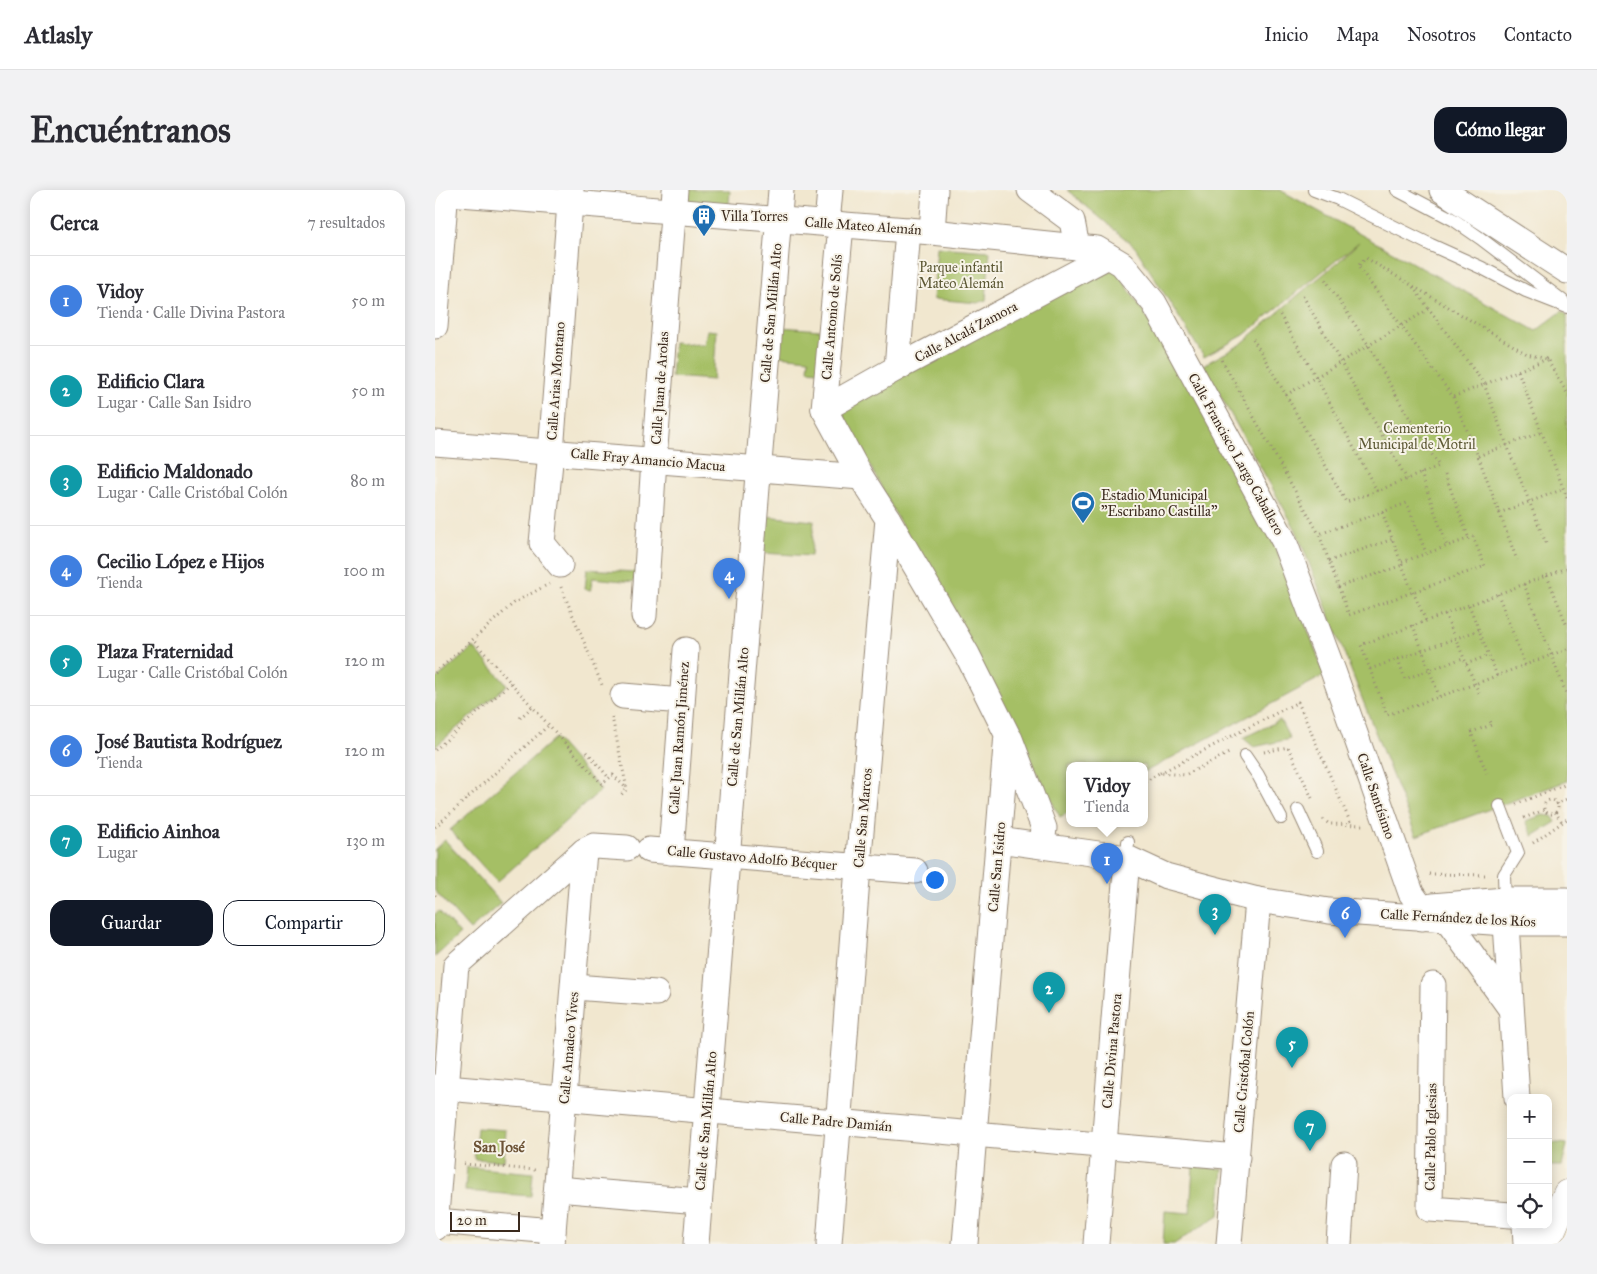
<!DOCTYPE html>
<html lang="es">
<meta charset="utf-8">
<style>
body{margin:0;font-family:"IM FELL Great Primer",serif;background:#f2f2f3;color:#2b2b33}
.controls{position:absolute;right:15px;bottom:15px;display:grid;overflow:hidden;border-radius:10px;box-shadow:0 2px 12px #0003}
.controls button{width:45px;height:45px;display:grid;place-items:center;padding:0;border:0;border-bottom:1px solid #e1e1e2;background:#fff;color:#2b2b33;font:25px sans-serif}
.scale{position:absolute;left:15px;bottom:12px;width:70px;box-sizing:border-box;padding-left:5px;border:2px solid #3b2a1e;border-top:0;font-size:14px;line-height:18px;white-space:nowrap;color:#3b2a1e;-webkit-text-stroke:4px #f7f3e8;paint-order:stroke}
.you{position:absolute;left:499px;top:689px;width:18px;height:18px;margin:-12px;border:4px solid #fff;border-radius:50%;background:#1a73e8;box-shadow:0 0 0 8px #1a73e833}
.badge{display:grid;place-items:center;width:32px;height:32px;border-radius:50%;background:#111827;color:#fff;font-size:16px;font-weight:700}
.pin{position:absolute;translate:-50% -41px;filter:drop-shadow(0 1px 2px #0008)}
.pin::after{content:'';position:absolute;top:26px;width:18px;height:15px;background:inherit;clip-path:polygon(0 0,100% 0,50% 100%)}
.popup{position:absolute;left:631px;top:572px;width:82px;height:65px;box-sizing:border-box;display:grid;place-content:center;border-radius:10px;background:#fff;filter:drop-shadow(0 1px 4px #0005);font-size:16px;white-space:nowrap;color:#7c7c81}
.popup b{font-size:19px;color:#2b2b33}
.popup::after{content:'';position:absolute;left:50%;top:100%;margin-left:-10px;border:10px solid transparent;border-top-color:#fff}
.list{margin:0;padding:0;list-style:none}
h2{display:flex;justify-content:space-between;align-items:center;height:65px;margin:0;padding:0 20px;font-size:21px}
h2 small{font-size:16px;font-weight:400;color:#7c7c81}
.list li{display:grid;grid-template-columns:32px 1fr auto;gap:15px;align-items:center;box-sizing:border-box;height:90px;padding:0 20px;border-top:1px solid #e1e1e2}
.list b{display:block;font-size:19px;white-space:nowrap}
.list p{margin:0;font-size:16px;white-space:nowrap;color:#7c7c81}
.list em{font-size:16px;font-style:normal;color:#7c7c81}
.actions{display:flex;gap:10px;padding:15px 20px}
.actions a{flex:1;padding:11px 0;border:1px solid #111827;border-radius:15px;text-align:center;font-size:18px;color:#111827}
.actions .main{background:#111827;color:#fff}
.icon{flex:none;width:28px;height:28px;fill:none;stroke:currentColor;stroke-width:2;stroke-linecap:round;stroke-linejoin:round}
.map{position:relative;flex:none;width:1132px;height:1054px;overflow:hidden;border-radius:15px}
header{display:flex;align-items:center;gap:30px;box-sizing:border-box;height:70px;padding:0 25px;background:#fff;border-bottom:1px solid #e1e1e2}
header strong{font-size:24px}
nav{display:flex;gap:28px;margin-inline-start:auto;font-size:18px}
.intro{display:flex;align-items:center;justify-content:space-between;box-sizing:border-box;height:120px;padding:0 30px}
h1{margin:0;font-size:35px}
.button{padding:12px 22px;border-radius:15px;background:#111827;color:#fff;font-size:18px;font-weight:700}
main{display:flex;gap:30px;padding:0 30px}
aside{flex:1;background:#fff;border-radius:15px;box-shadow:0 2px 12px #0003}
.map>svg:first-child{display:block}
.green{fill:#a5bf65;stroke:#707442}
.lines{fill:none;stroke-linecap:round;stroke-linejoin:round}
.service-casing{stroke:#968876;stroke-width:14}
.minor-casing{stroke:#968876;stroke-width:27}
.secondary-casing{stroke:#968876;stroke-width:29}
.path{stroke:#968876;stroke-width:3;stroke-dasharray:1 4;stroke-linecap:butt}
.service{stroke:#fff;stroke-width:12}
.minor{stroke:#fff;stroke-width:25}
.secondary{stroke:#fff;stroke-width:28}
.labels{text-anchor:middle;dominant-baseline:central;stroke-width:4;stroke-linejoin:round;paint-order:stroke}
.poi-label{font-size:14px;fill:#3b2a1e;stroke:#f7f3e8;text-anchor:start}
.street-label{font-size:14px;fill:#3b2a1e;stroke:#f7f3e8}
.park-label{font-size:14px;fill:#5b5733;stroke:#f7f3e8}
.neighbourhood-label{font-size:15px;font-weight:bold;fill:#6c5235;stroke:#f7f3e8}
</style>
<header>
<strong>Atlasly</strong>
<nav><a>Inicio</a><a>Mapa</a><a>Nosotros</a><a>Contacto</a></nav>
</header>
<div class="intro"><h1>Encuéntranos</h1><a class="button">Cómo llegar</a></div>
<main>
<aside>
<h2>Cerca<small>7 resultados</small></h2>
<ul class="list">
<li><span class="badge" style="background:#3f7fe0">1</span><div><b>Vidoy</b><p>Tienda · Calle Divina Pastora</p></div><em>50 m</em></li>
<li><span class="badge" style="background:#0f9aa8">2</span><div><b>Edificio Clara</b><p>Lugar · Calle San Isidro</p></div><em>50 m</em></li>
<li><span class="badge" style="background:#0f9aa8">3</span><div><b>Edificio Maldonado</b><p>Lugar · Calle Cristóbal Colón</p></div><em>80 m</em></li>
<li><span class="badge" style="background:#3f7fe0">4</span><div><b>Cecilio López e Hijos</b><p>Tienda</p></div><em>100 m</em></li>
<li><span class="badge" style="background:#0f9aa8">5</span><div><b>Plaza Fraternidad</b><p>Lugar · Calle Cristóbal Colón</p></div><em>120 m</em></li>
<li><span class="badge" style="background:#3f7fe0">6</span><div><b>José Bautista Rodríguez</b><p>Tienda</p></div><em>120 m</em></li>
<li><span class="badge" style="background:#0f9aa8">7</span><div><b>Edificio Ainhoa</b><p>Lugar</p></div><em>130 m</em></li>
</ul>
<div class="actions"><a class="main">Guardar</a><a>Compartir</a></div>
</aside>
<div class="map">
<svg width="1132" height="1054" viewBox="0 0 1132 1054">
<rect width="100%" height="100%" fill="#f7f3e8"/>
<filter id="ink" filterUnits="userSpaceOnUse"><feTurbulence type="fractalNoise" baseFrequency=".02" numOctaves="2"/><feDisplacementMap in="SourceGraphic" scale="10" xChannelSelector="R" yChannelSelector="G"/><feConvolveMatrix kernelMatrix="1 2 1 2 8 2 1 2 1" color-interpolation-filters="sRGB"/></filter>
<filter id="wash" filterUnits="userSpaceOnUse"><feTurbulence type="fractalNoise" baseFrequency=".0096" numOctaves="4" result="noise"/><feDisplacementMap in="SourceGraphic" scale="20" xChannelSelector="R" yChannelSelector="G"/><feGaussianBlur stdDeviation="1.12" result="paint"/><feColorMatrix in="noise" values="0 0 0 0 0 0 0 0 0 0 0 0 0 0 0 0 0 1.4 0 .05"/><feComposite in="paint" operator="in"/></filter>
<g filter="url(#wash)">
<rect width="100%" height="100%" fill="#f1e7cf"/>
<g class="green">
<path d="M253,0H295L294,15L252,12Z"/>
<path d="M632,0H845L1101,141L1127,121L1132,125V591L981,646L861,340L768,175L805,155L869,100L902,73L924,52L809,145L769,167L700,57Z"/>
<path d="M502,57L555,61L551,110L543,113L498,109Z"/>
<path d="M675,71L751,186L839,353L890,485L710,582V575H634V622L625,627L570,523L456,316L404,216Z"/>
<path d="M345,137L386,140L383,181L373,180L374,169L343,166Z"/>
<path d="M272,140L282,141L278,190L236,187L239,152L269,155Z"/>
<path d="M330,326L379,331L376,366L327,363Z"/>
<path d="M152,379L200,382L199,392L157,388L156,400L150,399Z"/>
<path d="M38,457L72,495L0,557V490Z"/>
<path d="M845,530L855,549L819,557L808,548Z"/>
<path d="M120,548L166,600L62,692L15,640Z"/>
<path d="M1108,625L1117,626L1121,632L1098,646L1091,631Z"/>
<path d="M10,650L66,713L35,740L0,701V659Z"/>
<path d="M4,721L25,744L0,767V724Z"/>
<path d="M42,938L71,940L69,971L39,969Z"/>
<path d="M1113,952L1132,954L1127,976H1113Z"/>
<path d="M32,977L98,983L96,1006L30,1001Z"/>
<path d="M758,977L788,979L784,1025L739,1054H728L730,1021L755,1023Z"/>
</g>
</g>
<g filter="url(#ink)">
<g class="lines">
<g class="service-casing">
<g id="service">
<path d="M879,0L903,9L996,55L1047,78L1091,101L1132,117"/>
<path d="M962,0L1019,30L1045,48L1128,111"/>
<path d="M810,566L823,585L846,628"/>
<path d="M1065,616L1083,663L1069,685L1070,714"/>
<path d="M863,620L882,661"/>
<path d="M692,668L693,652"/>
</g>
</g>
<g class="minor-casing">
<g id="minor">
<path d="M595,0L637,31L642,57"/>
<path d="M1007,0L1132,81"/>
<path d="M0,2L497,42L642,57L662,59L687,74L719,113L849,351L898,481L976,703L986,717L987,728"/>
<path d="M392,34L395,0"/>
<path d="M497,42L500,0"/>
<path d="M0,136L11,0"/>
<path d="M462,178L473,40"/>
<path d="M389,219L426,287L453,329L423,677L394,1054"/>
<path d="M389,219L462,178L673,66"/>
<path d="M389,219L406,35"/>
<path d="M0,253L426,287"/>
<path d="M453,329L532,464L572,544L530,1054"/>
<path d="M125,375L107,353L116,262L136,0"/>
<path d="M209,426L219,270L240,0"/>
<path d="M188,506L247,511"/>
<path d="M575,549L609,638L607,655"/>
<path d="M564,650L692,668L731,686L776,698L823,710L894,721L1071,733H1132"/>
<path d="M214,660L480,681"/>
<path d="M236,662L251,460"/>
<path d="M997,716L1070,710H1132"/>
<path d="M1012,730L1076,819"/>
<path d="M1071,733L1082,908"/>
<path d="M998,795L995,1019L1076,1025"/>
<path d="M139,797L221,803"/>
<path d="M0,897L802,967"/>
<path d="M122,999L264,1011"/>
<path d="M1,1031L118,1041"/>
<path d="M1090,1035L1091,1054"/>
<path d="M0,1038L21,775L149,661L159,656L192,658"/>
<path d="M117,1054L149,661"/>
<path d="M261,1054L346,0"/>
<path d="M661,1054L692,668"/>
<path d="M794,1054L823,710"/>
<path d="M904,1054L909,974"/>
</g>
</g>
<g class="secondary-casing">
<path id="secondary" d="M1105,1054L1117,1039L1132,1004"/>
</g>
<g class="path">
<path d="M978,97L1049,194L1078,271L1112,356"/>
<path d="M868,106L972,289"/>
<path d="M845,125L881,187L942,301"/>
<path d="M818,149L851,205L994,119"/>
<path d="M1112,169L1018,207L923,76L931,68L1092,164L1112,169L1132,203"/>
<path d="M787,170L884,344"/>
<path d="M1083,181L1132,308"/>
<path d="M851,205L911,312L945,300L1004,276L963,209L934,156L890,89"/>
<path d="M1018,207L1043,266L1082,370"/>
<path d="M1043,266L1107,242"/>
<path d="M986,283L1012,356"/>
<path d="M1010,284L1034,349"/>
<path d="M947,322L972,313L991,363"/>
<path d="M1064,323L1129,299"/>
<path d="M894,371L958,349"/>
<path d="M967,372L1038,347L1050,376L914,425L884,344L947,322L974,393L991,431"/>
<path d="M1112,386L1132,436"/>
<path d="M1089,394L1132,506"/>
<path d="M126,397L167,495"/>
<path d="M903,397L968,375"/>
<path d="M1063,404L1090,475"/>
<path d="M1034,415L1062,486"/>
<path d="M1010,424L926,455L952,525L1040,494L1132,459"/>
<path d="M978,435L1004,506"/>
<path d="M963,469L970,489L1028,468"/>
<path d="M1031,474L1054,465"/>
<path d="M935,479L1044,440"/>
<path d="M0,483L80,412L114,394"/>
<path d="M76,493L167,594L178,585L191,598"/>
<path d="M1044,503L1010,424L1132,378"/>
<path d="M177,527L192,599L186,605"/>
<path d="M85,528L98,516"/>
<path d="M0,560L76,493L38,450"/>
<path d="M152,562L174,588"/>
<path d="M829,562L853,557L877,608"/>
<path d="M725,583L863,512L916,634"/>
<path d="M1052,584L1036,542L1057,535L1054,529"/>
<path d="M710,592L724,583L750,585L794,563"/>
<circle cx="1116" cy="617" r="7"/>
<path d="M1081,614L1132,594"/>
<path d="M1121,614L1132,609"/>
<path d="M1120,622L1127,632"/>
<path d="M1089,628L1109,620"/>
<path d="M888,629L894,634L928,635"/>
<path d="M0,637L114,535"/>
<path d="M1098,653L1132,629"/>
<path d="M994,684L1053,685"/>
<path d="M0,705L1,707L0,708"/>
<path d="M29,974L100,980"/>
</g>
<use href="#service" class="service"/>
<use href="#minor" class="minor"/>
<use href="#secondary" class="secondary"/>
</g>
</g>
<defs>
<g id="building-pin" transform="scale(1.25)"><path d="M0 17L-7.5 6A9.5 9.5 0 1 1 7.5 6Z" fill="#1f6fb2" stroke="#f7f3e8"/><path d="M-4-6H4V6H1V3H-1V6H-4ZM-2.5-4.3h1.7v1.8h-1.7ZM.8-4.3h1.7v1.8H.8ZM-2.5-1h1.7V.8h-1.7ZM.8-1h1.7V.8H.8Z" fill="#fff"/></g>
<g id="stadium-pin" transform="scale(1.25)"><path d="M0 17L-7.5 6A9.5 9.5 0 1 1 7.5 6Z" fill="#1f6fb2" stroke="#f7f3e8"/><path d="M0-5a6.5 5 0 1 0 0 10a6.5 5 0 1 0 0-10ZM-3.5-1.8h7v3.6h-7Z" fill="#fff"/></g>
</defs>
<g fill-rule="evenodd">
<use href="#building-pin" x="269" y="26"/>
<use href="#stadium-pin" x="648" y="313"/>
</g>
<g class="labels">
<g class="poi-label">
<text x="286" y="26">Villa Torres</text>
<text x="666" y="305">Estadio Municipal<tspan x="666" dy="16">"Escribano Castilla"</tspan></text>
</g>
<g class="street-label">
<text transform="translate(428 36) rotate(4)">Calle Mateo Alemán</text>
<text transform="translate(336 123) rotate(-85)">Calle de San Millán Alto</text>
<text transform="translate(397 127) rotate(-85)">Calle Antonio de Solís</text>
<text transform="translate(531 142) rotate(-28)">Calle Alcalá Zamora</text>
<text transform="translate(121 191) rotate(-86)">Calle Arias Montano</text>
<text transform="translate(225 198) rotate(-86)">Calle Juan de Arolas</text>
<text transform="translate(801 264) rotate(61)">Calle Francisco Largo Caballero</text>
<text transform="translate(213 270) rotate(5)">Calle Fray Amancio Macua</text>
<text transform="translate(303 527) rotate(-85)">Calle de San Millán Alto</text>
<text transform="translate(244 548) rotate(-86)">Calle Juan Ramón Jiménez</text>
<text transform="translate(941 606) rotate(71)">Calle Santísimo</text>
<text transform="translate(428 628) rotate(-85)">Calle San Marcos</text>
<text transform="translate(317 668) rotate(5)">Calle Gustavo Adolfo Bécquer</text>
<text transform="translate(562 677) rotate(-85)">Calle San Isidro</text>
<text transform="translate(1023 728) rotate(3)">Calle Fernández de los Ríos</text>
<text transform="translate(134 858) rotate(-85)">Calle Amadeo Vives</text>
<text transform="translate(677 861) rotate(-85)">Calle Divina Pastora</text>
<text transform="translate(809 882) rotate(-85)">Calle Cristóbal Colón</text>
<text transform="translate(271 931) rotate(-85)">Calle de San Millán Alto</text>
<text transform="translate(401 932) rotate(5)">Calle Padre Damián</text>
<text transform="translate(996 947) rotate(-89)">Calle Pablo Iglesias</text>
</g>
<g class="park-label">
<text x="526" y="77">Parque infantil<tspan x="526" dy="16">Mateo Alemán</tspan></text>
<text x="982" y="238">Cementerio<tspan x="982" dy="16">Municipal de Motril</tspan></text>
</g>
<g class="neighbourhood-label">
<text x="64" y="957">San José</text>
</g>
</g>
</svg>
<div class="controls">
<button>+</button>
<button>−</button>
<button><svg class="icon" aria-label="locate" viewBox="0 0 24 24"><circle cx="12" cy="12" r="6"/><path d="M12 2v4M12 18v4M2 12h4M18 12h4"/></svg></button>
</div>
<div class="scale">20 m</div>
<div class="you"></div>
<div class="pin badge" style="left:672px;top:694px;background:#3f7fe0">1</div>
<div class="popup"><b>Vidoy</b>Tienda</div>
<div class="pin badge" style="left:614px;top:823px;background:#0f9aa8">2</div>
<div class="pin badge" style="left:780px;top:745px;background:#0f9aa8">3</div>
<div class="pin badge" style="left:294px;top:409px;background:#3f7fe0">4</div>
<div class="pin badge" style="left:857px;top:878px;background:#0f9aa8">5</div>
<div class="pin badge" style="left:910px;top:748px;background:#3f7fe0">6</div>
<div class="pin badge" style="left:875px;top:961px;background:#0f9aa8">7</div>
</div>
</main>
